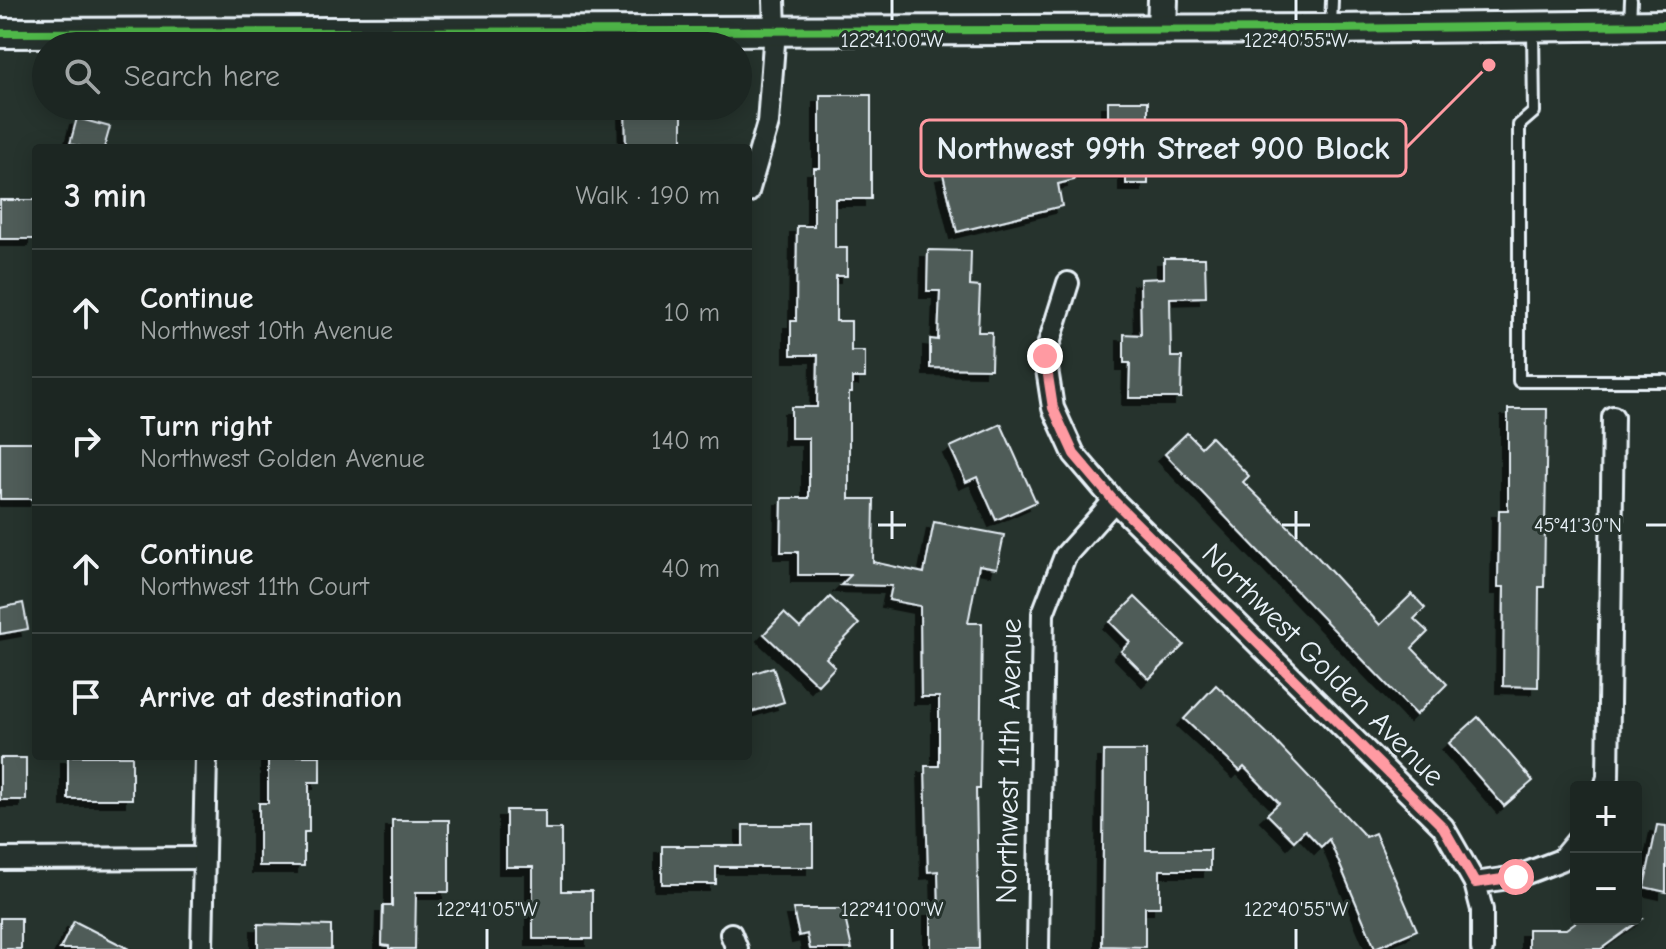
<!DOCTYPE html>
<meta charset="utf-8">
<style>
body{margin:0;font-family:"Comic Neue",sans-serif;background:#29322f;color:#f1f3f6}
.controls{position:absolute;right:24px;bottom:24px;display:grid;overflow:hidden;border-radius:8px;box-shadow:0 4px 20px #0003}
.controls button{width:72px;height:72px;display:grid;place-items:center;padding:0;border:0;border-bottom:2px solid #3a4340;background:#1c2622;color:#f1f3f6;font:40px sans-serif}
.stop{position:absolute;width:24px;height:24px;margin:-18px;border:6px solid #ff9aa2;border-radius:50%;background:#fff}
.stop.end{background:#ff9aa2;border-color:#fff;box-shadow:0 2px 8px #0008}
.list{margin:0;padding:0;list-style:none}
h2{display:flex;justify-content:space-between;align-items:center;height:104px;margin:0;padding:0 32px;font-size:34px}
h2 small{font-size:26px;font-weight:400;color:#a0a5a5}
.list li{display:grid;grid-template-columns:52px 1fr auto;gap:24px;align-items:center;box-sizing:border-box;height:128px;padding:0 32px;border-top:2px solid #3a4340}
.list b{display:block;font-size:30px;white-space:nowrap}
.list p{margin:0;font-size:26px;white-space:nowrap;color:#a0a5a5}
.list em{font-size:26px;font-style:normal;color:#a0a5a5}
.icon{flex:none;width:44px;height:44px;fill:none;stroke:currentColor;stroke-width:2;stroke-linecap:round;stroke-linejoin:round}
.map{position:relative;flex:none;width:1666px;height:949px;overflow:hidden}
.search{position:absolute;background:#1c2622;box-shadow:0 4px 20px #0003;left:32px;top:32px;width:720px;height:88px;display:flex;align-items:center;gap:20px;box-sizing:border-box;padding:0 28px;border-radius:44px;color:#a0a5a5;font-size:30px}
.panel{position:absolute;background:#1c2622;box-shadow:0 4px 20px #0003;left:32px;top:144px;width:720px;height:616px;border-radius:8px}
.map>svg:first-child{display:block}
.building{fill:#505c59;stroke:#e8f1f8;stroke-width:2;filter:url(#shadow)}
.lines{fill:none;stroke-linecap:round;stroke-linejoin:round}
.lane-casing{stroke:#e8f1f8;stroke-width:16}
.street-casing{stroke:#e8f1f8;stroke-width:26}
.secondary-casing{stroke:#e8f1f8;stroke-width:34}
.lane{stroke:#26332d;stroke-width:10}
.street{stroke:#26332d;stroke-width:20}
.secondary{stroke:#26332d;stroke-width:28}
.bus-1-casing{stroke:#26332d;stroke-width:14}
.bus-1{stroke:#50b848;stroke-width:8}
.route{stroke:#ff9aa2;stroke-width:10}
.ticks{fill:none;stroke:#e8f1f8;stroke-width:3}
.labels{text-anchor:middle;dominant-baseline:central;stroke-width:6;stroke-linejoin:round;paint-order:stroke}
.street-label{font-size:30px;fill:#e8f1f8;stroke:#26332d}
.ticks-label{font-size:20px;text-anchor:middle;fill:#e8f1f8;stroke:#26332d;stroke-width:6;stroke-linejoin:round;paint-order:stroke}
.leader{fill:none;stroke:#ff9aa2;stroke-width:3}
.callout-dot{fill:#ff9aa2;stroke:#26332d;stroke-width:3}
.callout{fill:#26332d;stroke:#ff9aa2;stroke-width:3}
.callout-label{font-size:32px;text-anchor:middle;font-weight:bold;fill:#e8f1f8}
</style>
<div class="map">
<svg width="1666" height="949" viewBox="0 0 1666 949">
<defs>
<filter id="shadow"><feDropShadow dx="-7" dy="7" stdDeviation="0" flood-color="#0009"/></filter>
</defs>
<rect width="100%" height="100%" fill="#26332d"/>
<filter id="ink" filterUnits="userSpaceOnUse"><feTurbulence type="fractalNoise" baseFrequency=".0125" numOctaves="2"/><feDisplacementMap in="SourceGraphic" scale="16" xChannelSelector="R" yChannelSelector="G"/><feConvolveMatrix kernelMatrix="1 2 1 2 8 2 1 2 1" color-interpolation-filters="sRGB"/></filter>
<g filter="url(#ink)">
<g class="building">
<path d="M820,95H871V199H835V248H847V276H836V321H851V351H865V378H852V393H849V499H874L873,562L924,573L934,522L1004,535L997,568L979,565L968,623H982L980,789H976L979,949H931V909H939L938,871L928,872L925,766H939V697H921L920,606L889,600L892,586L841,585L851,575H798V552H781L782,498H809V438H791V407H817L818,355H791V321H796L797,226H814V168H820Z"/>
<path d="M1108,101H1148V184H1126V172H1072L1074,180L1058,184L1062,206L957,232L943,174L1015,158L1014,152L1108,130Z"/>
<path d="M625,106H682V148H626Z"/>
<path d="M77,118L110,127L104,148H84L70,144Z"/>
<rect x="0" y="200" width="35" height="39"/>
<path d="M928,250L971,251L970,286L980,287L978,332H992L991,369L930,368V339L938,340L940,291H927Z"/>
<path d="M1164,258H1205L1206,297L1170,298L1171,357H1182L1181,398H1129L1130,363H1124V334L1141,335L1140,279L1164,278Z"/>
<path d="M1508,409H1547L1544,587H1539L1538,687L1503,686L1504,587H1498L1499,510H1508Z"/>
<path d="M1001,424L1036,502L996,520L977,477L966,482L950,447Z"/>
<path d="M1187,433L1201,447L1211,437L1249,476L1243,482L1301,539L1380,625L1412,594L1425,608L1414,619L1428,632L1412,648L1447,684L1416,715L1165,454Z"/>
<rect x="0" y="442" width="36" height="57"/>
<path d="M830,597L859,624L826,658L835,667L818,685L764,634L784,613L800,628Z"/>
<path d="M1135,597L1184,645L1149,679L1121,651L1130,642L1110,622Z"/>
<path d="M23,603L28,629L0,634V608Z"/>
<path d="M773,667L784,702L748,713V675Z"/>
<path d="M1216,685L1272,738L1366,837L1375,833L1417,930L1375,948L1329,839L1321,847L1305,830L1294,841L1267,814L1279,803L1244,767L1240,771L1184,719Z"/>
<path d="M1478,717L1533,781L1504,806L1449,743Z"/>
<path d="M1104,751H1146V850H1210V870H1160V907H1145V947L1102,946Z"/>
<rect x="68" y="756" width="64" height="43"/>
<path d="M268,756H320V782H309V832H304V866H259V803H268Z"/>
<rect x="0" y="758" width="26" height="42"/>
<path d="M506,810H545V829H561V891H592V939H533V867H506Z"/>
<path d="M392,820H449V892H416L415,949H389V946L382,945L383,906H392Z"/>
<path d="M743,825H813V867H716V884H662V846H743Z"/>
<path d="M1657,825L1666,826V892L1644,887Z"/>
<path d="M793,909H843L852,949H810L807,934L799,936Z"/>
<rect x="0" y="918" width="21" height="31"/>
<path d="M1580,919H1642L1601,949H1528V929H1566Z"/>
<path d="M74,921L129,949H60Z"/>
<path d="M258,924L331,926V949H258Z"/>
</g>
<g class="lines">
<g class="lane-casing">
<g id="lane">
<path d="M1630,24L1631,0"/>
<path d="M1331,27L1332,0"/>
<path d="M1533,30L1534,112L1519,125V381H1666"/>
</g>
</g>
<g class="street-casing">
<g id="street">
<path d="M748,192L768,123L775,30L774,0"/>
<path d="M1068,283L1045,356L1053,408L1074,454L1114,501L1443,827L1475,883"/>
<path d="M1605,787L1608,777L1613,417"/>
<path d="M0,859L203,858"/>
<path d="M731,934L737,949"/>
<path d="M202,949L206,756"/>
<path d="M1038,949L1043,613L1065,556L1114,501"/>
<path d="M1482,949V910L1475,883L1516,877L1561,860L1576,842"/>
</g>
</g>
<g class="secondary-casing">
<g id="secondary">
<path d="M1162,29L1163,0"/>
<path d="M0,33L1331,29L1666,25"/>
</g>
</g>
<use href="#lane" class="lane"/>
<use href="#street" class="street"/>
<use href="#secondary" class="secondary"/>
<g class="bus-1-casing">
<path id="bus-1" d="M0,33L1331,29L1666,25"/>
</g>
<use href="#bus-1" class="bus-1"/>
</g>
</g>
<g class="lines" filter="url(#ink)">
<path class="route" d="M1045,356L1053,408L1074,454L1114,501L1443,827L1475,883L1516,877"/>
</g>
<path class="ticks" d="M892,0V20M1296,0V20M892,511V539M1296,511V539M878,525H906M1282,525H1310M1646,525H1666M487,929V949M892,929V949M1296,929V949"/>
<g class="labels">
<g class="street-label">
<text transform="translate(1323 665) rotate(45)">Northwest Golden Avenue</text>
<text transform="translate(1009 761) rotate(-89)">Northwest 11th Avenue</text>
</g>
</g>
<g class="ticks-label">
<text x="892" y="47">122°41'00"W</text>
<text x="1296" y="47">122°40'55"W</text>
<text x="1578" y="532">45°41'30"N</text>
<text x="487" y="916">122°41'05"W</text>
<text x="892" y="916">122°41'00"W</text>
<text x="1296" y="916">122°40'55"W</text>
</g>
<path class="leader" d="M1489 65L1406 148"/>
<circle class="callout-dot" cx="1489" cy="65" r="8"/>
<rect class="callout" x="921" y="120" width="485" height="56" rx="8"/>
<g class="callout-label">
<text x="1163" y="159">Northwest 99th Street 900 Block</text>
</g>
</svg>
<div class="controls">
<button>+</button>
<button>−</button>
</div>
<div class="stop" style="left:1516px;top:877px"></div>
<div class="stop end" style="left:1045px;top:356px"></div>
<div class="search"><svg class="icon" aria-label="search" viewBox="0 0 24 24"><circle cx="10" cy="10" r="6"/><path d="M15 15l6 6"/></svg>Search here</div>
<section class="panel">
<h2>3 min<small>Walk · 190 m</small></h2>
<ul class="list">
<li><svg class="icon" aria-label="ahead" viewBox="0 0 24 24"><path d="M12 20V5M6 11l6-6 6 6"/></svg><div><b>Continue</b><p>Northwest 10th Avenue</p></div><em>10 m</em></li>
<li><svg class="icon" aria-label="right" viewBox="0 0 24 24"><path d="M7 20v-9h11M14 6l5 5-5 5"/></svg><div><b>Turn right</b><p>Northwest Golden Avenue</p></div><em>140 m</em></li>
<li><svg class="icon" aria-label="ahead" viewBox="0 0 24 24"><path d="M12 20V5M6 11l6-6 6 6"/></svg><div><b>Continue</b><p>Northwest 11th Court</p></div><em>40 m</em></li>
<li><svg class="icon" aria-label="arrive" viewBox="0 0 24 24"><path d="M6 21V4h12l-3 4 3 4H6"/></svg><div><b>Arrive at destination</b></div></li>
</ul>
</section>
</div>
